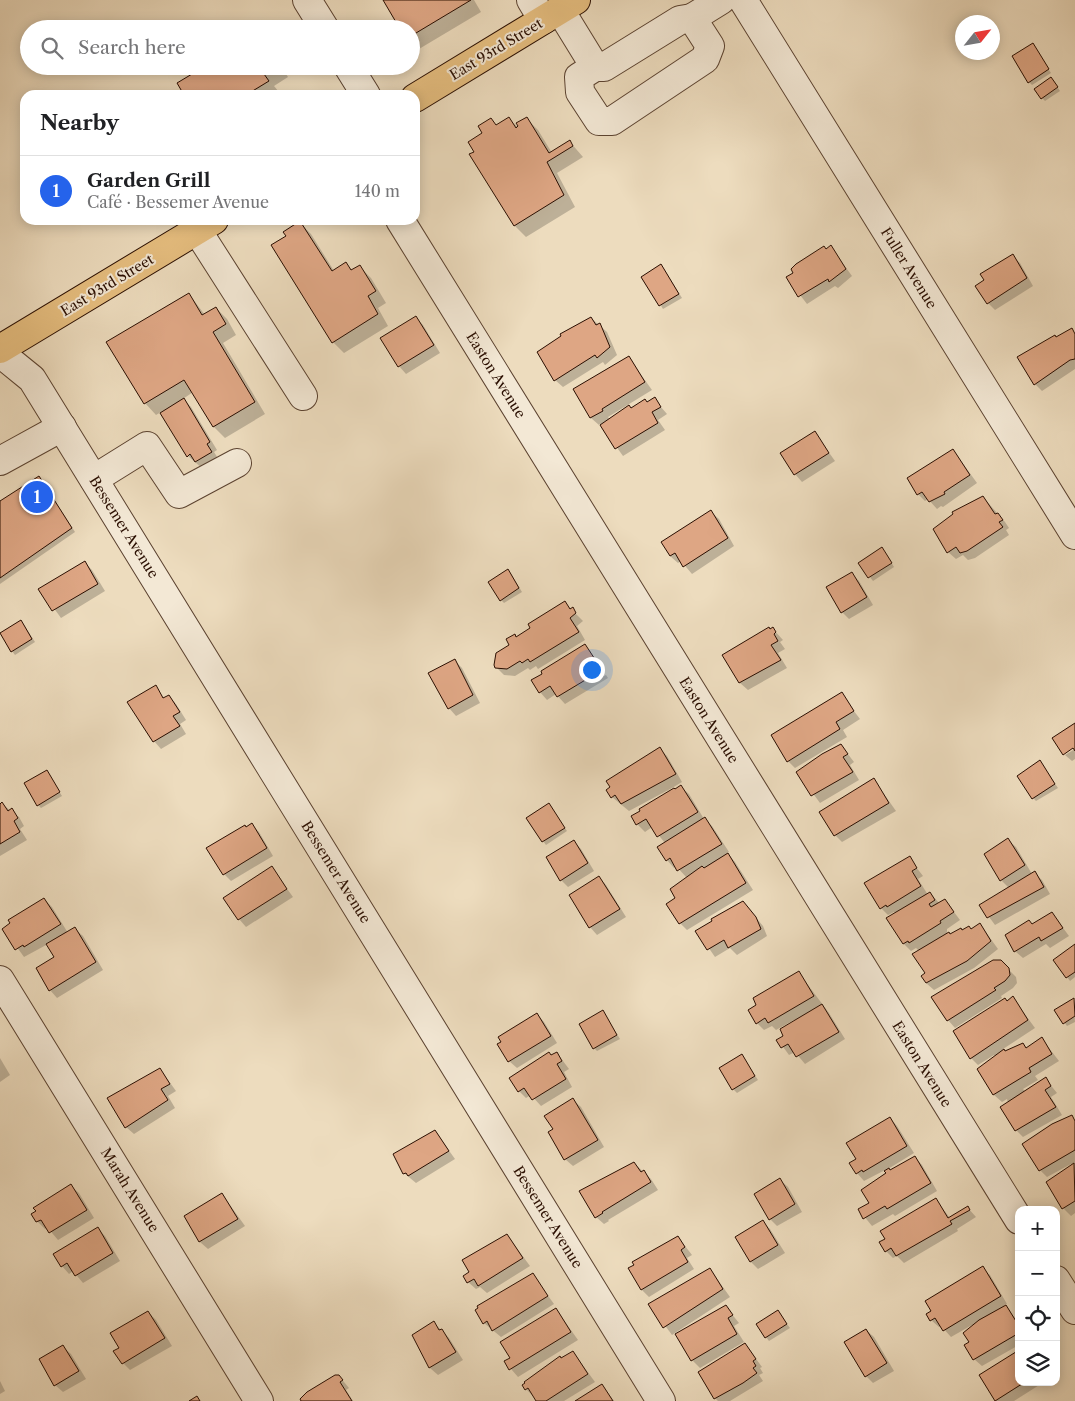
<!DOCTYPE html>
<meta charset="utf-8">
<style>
body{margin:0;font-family:"Libre Caslon Text",serif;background:#f2f2f2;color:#202124}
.controls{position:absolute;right:15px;bottom:15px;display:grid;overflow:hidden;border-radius:10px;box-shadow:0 2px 12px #0003}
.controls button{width:45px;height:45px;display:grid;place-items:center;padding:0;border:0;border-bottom:1px solid #e0e0e0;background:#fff;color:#202124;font:25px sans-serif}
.compass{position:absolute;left:955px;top:15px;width:45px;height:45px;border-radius:50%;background:#fff;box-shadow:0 2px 12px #0003;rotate:59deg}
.you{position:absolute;left:591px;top:669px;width:18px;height:18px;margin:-12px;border:4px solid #fff;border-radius:50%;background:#1a73e8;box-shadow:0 0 0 8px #1a73e833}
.badge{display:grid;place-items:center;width:32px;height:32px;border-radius:50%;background:#2563eb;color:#fff;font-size:16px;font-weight:700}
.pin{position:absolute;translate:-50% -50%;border:2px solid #fff;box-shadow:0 1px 5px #0006}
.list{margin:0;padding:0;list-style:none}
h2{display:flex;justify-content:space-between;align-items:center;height:65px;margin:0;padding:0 20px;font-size:21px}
h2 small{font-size:16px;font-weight:400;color:#757577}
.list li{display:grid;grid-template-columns:32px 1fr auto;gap:15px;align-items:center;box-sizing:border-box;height:70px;padding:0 20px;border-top:1px solid #e0e0e0}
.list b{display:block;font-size:19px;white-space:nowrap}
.list p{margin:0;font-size:16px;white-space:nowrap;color:#757577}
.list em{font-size:16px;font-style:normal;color:#757577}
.icon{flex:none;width:28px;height:28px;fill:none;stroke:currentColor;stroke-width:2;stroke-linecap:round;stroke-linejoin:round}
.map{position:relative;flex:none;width:1075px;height:1401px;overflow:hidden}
.search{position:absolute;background:#fff;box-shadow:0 2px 12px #0003;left:20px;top:20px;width:400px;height:55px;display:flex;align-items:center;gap:12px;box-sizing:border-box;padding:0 18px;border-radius:28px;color:#757577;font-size:19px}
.panel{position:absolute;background:#fff;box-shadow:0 2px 12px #0003;left:20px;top:90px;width:400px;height:135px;border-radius:15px}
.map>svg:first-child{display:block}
.shadow{fill:#0003}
.building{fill:#dea684;stroke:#2a0e01}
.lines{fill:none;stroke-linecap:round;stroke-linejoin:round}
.minor-casing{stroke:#5b4230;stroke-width:30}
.major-casing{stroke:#2a0e01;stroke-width:30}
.minor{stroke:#f3e8d5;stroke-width:28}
.major{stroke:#e6be7f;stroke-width:28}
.labels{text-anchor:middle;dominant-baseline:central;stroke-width:4;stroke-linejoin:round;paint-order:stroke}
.street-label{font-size:14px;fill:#2a0e01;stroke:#f3e8d5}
</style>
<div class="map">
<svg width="1075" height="1401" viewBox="0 0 1075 1401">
<rect width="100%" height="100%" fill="#eddcbe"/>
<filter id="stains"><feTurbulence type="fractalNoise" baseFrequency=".004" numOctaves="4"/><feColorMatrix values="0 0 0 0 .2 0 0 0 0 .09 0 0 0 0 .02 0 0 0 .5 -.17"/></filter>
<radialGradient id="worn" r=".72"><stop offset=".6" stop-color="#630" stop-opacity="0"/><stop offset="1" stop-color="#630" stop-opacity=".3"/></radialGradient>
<g class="shadow">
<path d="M384,0H474L481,12L419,49L411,42V29Z"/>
<path d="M1033,45L1051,73L1032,85L1029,82Z"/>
<path d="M189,66H281L288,77L274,86L279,92L275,95H186L194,74Z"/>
<path d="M1054,82L1060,91L1045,101L1042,98Z"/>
<path d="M526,118L538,130L552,153L570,142L583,157L557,173L575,207L526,237L515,226L471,155L475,152L491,119L497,126L509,119L521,130Z"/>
<path d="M300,223L311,234L334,271L346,264L353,271L360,267L371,278L386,303L378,308L388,326L344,353L333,342L287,236Z"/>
<path d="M831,247L852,276L838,288L835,286L807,304L787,278Z"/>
<path d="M1012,256L1020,263L1033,286L995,310L988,303L985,281Z"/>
<path d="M664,269L682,298L663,309L643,277Z"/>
<path d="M189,294L205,315L216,308L227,319L236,335L223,343L265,414L225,438L214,427L193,392L183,399L191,407L217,450L214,452L219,460L203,469L188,456L161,412L156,415L145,403L108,343Z"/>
<path d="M416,318L423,325L440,353L406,374L399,366Z"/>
<path d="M591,318L607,332L617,355L605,365L603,362L563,387L555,380Z"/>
<path d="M1071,330L1075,333V369L1042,391L1035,384L1057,338Z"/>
<path d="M629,358L652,390L608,417L610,420L654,399L667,414L658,420L665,430L623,456L600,424L599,425L591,418L574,390Z"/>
<path d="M815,433L835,461L802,482L795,474Z"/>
<path d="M953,450L977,483L943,507L941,506L937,509L928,499L925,501L918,494Z"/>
<path d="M42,481L75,532L0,584V502Z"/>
<path d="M983,497L1005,522L1009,528L1006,530L1009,535L975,558L968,560L963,555L956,559L948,552Z"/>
<path d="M711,512L719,519L734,546L692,574L681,561L678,563L670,556L662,542Z"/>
<path d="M885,552L894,567L873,581L859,563Z"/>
<path d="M84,562L92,570L105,591L61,618L40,589Z"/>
<path d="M511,574L522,592L504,603L501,600Z"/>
<path d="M852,574L859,581L873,605L849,619L842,612Z"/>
<path d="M565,603L583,621L577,626L585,640L538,669L536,666L530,670L528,668L515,676L504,675L496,667L517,638Z"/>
<path d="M24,625L35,642L15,655L12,651Z"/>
<path d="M773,629L783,640L780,642L785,649L778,653L787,668L748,690L740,683L724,655Z"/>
<path d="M584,646L591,652H588L604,676L606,675L608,678L565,704L556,694L547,700L540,692Z"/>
<path d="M454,660L462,668L480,703L456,716L449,708Z"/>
<path d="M155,687L165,699L169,696L176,704L186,720L180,724L186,734L161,749L154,741Z"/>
<path d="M841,694L860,719L843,730L847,737L795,768L788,761Z"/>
<path d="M841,745L854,762L850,765L859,780L820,803L798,773Z"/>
<path d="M660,749L667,756L682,782L672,788L675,791L681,787L689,794L704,819L712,826L729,852L727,853L735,862L753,890L687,930L680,923L677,898L687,878L676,866L674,868L667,860L665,843L652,827L645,832L637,824L673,790L672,788L629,811L612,797Z"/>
<path d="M1075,749V759L1072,761L1065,755Z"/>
<path d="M1040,762L1058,788L1036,801L1033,798Z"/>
<path d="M46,771L62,796L41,808L38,805Z"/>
<path d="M874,780L896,811L842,842L835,835Z"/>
<path d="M2,804L19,817L24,826L20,829L27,840L0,856V805Z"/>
<path d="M549,804L567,831L546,845L543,841Z"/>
<path d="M252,825L259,832L273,856L231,881L224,874L246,828Z"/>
<path d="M1008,840L1016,847L1032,874L1034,873L1042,880L1050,894L995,925L981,906L1009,888L1001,880Z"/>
<path d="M574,842L581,849L594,871L568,887L561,880Z"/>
<path d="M909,858L923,876L918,879L928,895L930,893L940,904L945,900L960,920L947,929V932L951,935L971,930L980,924L998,949L974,968L934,990L926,983L927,974L919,951L916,948L911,951L904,944L888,919L896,914L894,912L888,915L881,908Z"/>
<path d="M272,868L293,897L246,927L239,919Z"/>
<path d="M599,877L606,885L626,917L597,935L590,927Z"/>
<path d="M44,899L52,907L68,933L75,929L83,936L103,970L57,998L50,990L55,957L48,944L24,957L4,929Z"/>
<path d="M743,902L763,926L767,936L737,955L730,948L715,957L697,931Z"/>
<path d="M1052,913L1069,936L1050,948L1046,944L1023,958L1015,951L1033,925Z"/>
<path d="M1075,946V977L1070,981L1055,960Z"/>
<path d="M1000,961L1016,977L1017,983L1013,988L1001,996L1002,998L955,1028L948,1020Z"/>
<path d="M799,973L829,1013L845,1039L805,1064L795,1052L789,1055L778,1040L785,1036L795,1022L794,1020L776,1030L772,1026L764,1030L757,1023Z"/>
<path d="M1013,998L1035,1028L1003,1049L1005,1052L1023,1044L1027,1048L1042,1039L1059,1061L1035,1076L1038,1080L1023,1089L1025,1091L1045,1078L1057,1093L1051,1097L1062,1115L1023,1137L1016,1130L1007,1099L1002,1102L994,1095L978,1069L996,1058L994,1055L978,1065L971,1058L1007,1002Z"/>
<path d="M1074,1000L1075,1022L1067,1026L1056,1011Z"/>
<path d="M603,1012L620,1039L597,1051L594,1048Z"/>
<path d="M537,1014L544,1022L557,1043L517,1068L509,1061Z"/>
<path d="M557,1053L569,1069L564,1072L572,1087L541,1106L531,1095L526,1098L519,1091Z"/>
<path d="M742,1056L758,1080L737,1093L733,1089Z"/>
<path d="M0,1058L10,1075L0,1082Z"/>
<path d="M160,1069L176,1091L168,1096L175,1108L134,1134L126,1127Z"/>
<path d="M573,1100L581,1107L604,1147L573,1166L565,1159Z"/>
<path d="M1072,1117L1075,1120V1213L1071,1216L1063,1208L1048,1183L1072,1165L1071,1164L1047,1177L1040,1170Z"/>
<path d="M890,1118L897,1126L914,1153L888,1169L891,1171L915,1157L922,1165L937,1191L895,1216L893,1214L872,1226L859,1210L870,1203L862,1190L888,1171L887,1169L864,1181L857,1173V1159Z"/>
<path d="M435,1131L455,1159L416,1183L404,1173L395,1154Z"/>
<path d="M634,1163L651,1179L658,1190L608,1220L609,1221L604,1224L596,1217Z"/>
<path d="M780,1180L788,1187L802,1212L777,1226L770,1219Z"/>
<path d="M71,1186L79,1193L94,1218L58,1240L47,1227L45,1229L37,1221Z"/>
<path d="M222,1194L245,1226L208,1249L200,1242L185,1217Z"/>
<path d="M936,1200L950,1218L968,1208L976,1217L957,1229L958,1231L904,1263L897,1256L893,1258L886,1251Z"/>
<path d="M763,1222L770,1229L785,1253L758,1269L751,1262Z"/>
<path d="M98,1229L105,1236L120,1261L83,1283L73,1271L69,1274L62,1266Z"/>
<path d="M507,1235L530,1266L487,1293L480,1287L476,1289L468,1282L471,1272L464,1261Z"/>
<path d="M678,1237L692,1255L687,1258L694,1269L649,1297L642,1290L629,1269Z"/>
<path d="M982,1268L990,1275L1007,1304L1004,1305L1019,1323V1345L982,1366L974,1359L970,1342L972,1325L951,1337L941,1326L939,1327L931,1320Z"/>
<path d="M710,1269L730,1297L672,1335L650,1305Z"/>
<path d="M533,1275L554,1304L501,1337L484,1323L476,1311Z"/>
<path d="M726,1307L739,1323L734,1326L744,1342L700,1368L692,1360L677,1335Z"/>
<path d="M556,1309L578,1340L518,1377L505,1362L511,1358Z"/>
<path d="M148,1312L156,1320L172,1346L130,1370L123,1363L120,1348Z"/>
<path d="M778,1312L790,1328L769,1341L766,1337Z"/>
<path d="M434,1323L449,1338L463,1360L438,1375L430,1368L414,1335Z"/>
<path d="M866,1330L874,1337L894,1371L873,1383L866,1376Z"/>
<path d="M745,1344L762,1367L760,1368L763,1373L759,1375L763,1381L730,1401H718L715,1398Z"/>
<path d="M63,1347L71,1354L86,1379L63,1392L55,1385Z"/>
<path d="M573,1352L595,1382L564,1401H538L526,1389Z"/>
<path d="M339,1376L349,1388L346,1390L353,1401H303Z"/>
<path d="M980,1376L1019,1382H1044L1014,1401H996Z"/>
<path d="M0,1381L5,1391L0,1394Z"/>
<path d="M602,1385L614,1401H578Z"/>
</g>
<g class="building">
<path d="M383,0H471L411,36V29H400Z"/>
<path d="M1033,43L1049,69L1028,83L1012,56Z"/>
<path d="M187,66H277L264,74L269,81L246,95H184L177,83L192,74Z"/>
<path d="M1051,77L1058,87L1041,99L1034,89Z"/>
<path d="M509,117L516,128L518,126L516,123L527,117L549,153L570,140L573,146L547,162L564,195L514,226L469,154L474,152L468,142L482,133L478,126L491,118L496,125Z"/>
<path d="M300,221L332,271L346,262L351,270L360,265L376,291L368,296L378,314L332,343L271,245L286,236L283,232Z"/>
<path d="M831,245L846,269L829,282L828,279L798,297L786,277L793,273L791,269L796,264L824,246L826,249Z"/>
<path d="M1013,254L1027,278L987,304L975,286L984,280L980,274Z"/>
<path d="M661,264L679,294L659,306L641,277Z"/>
<path d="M189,293L202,315L216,307L226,324L213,332L255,402L213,427L184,380L144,404L106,342Z"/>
<path d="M416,316L434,345L398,367L380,338Z"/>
<path d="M591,317L596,325L600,323L610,347L597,358L595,355L554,381L537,352L561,336L560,334Z"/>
<path d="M1072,328L1075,334V359L1070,360L1034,385L1017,357L1055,335L1056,337Z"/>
<path d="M629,356L645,382L602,409L603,411L590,418L573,389Z"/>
<path d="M655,397L661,407L652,412L658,423L615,449L600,425L629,405L631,408L645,399L647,402Z"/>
<path d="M184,398L210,442L207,444L212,452L195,462L190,454L187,457L160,413Z"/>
<path d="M815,431L829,453L794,475L780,453Z"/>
<path d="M953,449L970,475L944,492L945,494L929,502L922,492L917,495L907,478Z"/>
<path d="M39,476L72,528L0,578V501Z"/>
<path d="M983,496L995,514L998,513L1003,520L999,522L1003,527L967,551L960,553L956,547L947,553L933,529L953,514L952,512Z"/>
<path d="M711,510L728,538L683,567L675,553L670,556L661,542Z"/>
<path d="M882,547L892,563L868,578L858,563Z"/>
<path d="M85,561L98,584L52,611L38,589Z"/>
<path d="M508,569L519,588L500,601L488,582Z"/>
<path d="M852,572L867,597L841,613L826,587Z"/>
<path d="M565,601L570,609L573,607L576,613L570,618L579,632L530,662L528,659L522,663L520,661L507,669L495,668L494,665L496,653L509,645L506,639L515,634L516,637L530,628L528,624Z"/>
<path d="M21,620L32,639L11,652L0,633Z"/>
<path d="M769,627L770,629L773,627L776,632L774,634L778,641L771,645L781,660L739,683L722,655Z"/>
<path d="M585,644L602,670L557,697L550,686L539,693L531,680L542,674L541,671Z"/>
<path d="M455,659L473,695L448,709L428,673Z"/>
<path d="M156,685L163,698L169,695L180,712L173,716L180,726L153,742L127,702Z"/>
<path d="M842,692L854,711L836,722L840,729L787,762L771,735Z"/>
<path d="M1075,723V751L1073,748L1063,755L1052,738Z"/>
<path d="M841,744L848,754L843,757L853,772L811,796L796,772L822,754Z"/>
<path d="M660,747L676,774L621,804L615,795L611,798L606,790L610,787L606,781Z"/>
<path d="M1040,760L1055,784L1032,799L1017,776Z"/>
<path d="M47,770L60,792L37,806L24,783Z"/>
<path d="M874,778L889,803L834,836L819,812Z"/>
<path d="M681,785L698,812L657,837L646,819L636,825L631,816L640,811L639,809L674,788L675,789Z"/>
<path d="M2,802L8,811L12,808L18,818L14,821L20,832L0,844V804Z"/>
<path d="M549,803L565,828L542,842L526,818Z"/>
<path d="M705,817L722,844L677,871L670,858L666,861L657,847Z"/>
<path d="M252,823L267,848L223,875L206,848L245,825L246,827Z"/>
<path d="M1008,838L1025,865L1000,881L984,854Z"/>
<path d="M574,840L588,863L560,881L546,857Z"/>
<path d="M728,853L746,883L679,924L666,904L675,898L670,889L702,866L704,868Z"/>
<path d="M910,856L917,868L912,871L921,886L887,907L886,905L880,909L864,883Z"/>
<path d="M272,866L287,889L238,920L223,898Z"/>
<path d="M1035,871L1044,887L987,918L979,905Z"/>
<path d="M599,876L620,909L589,928L569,895Z"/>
<path d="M930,892L935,900L929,904L931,907L945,899L954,912L940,921L941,923L909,943L908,941L903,944L886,918Z"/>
<path d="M44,898L61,924L24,947L23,945L15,950L2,929L10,923L8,920Z"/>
<path d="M743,901L756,917L761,929L728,948L724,940L707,950L695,931L712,921L711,919Z"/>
<path d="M1052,912L1063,928L1041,941L1039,937L1014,952L1005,935L1029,920L1032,924Z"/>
<path d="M980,923L991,941L967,961L926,983L921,976L925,973L912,954L949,932L950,934L961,928L962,930L969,926L971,929Z"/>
<path d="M75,927L96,962L49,991L36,968L54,957L46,944Z"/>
<path d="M1075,944V972L1066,978L1053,960Z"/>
<path d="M993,960H1001L1009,968L1010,975L1005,981L994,988L996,990L947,1021L931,997Z"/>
<path d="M799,971L814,996L768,1023L765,1018L756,1024L748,1010L756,1005L753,998Z"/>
<path d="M1013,996L1028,1020L970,1059L953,1031L1005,998L1007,1001Z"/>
<path d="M1074,998L1075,1016L1063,1024L1054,1010Z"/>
<path d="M822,1004L839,1032L796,1057L788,1044L781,1048L776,1040L783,1036L780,1029Z"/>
<path d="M603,1010L617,1035L593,1049L579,1024Z"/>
<path d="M537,1013L551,1036L508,1062L497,1044L501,1042L498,1037Z"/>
<path d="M1042,1037L1052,1054L1029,1068L1031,1072L993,1095L977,1069L1004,1049L1005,1051L1023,1043L1026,1048Z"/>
<path d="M549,1052L551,1055L557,1052L562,1061L557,1064L566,1079L532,1100L524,1088L518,1092L509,1078Z"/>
<path d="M742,1054L755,1076L732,1090L719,1068Z"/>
<path d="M160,1068L170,1084L161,1089L168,1100L125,1128L107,1098Z"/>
<path d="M1046,1077L1051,1086L1045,1090L1056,1107L1015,1131L1000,1107Z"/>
<path d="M573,1098L598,1140L564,1160L548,1132L553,1129L544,1116Z"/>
<path d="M1072,1115L1075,1121V1150L1039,1171L1022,1144L1052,1124Z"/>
<path d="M890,1117L907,1146L863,1172L862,1170L856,1174L849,1163L856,1159L846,1143Z"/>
<path d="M435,1130L449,1151L408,1176L406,1173L403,1174L393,1154Z"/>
<path d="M915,1156L931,1183L887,1209L885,1206L863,1219L858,1209L869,1203L861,1190L886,1173L884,1171L889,1168L890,1170Z"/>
<path d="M634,1162L641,1172L644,1170L651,1182L602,1212L603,1213L595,1218L579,1191Z"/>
<path d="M1074,1163L1075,1201L1062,1209L1046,1182Z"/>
<path d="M780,1178L795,1204L769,1220L754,1194Z"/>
<path d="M71,1184L87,1210L49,1233L41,1220L36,1222L31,1214L36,1211L33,1208Z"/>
<path d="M222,1193L238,1219L199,1242L184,1216Z"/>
<path d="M936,1198L948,1218L968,1206L970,1210L950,1221L952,1224L896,1256L891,1248L885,1252L879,1242L885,1239L880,1231Z"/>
<path d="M763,1220L778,1245L750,1262L735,1237Z"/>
<path d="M98,1227L113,1253L75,1276L67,1263L61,1267L53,1254Z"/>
<path d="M507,1234L523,1258L478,1286L474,1279L467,1283L463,1276L469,1272L462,1260Z"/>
<path d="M678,1236L685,1247L681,1250L688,1262L641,1290L628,1268L634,1265L632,1262Z"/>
<path d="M983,1266L1001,1296L943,1331L935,1318L930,1321L926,1314L931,1311L925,1301Z"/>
<path d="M710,1268L723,1289L663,1328L648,1304Z"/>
<path d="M533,1273L548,1296L492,1331L487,1321L483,1324L475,1310L478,1308L477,1306Z"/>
<path d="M726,1305L733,1315L728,1318L737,1334L691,1361L675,1334Z"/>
<path d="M1006,1305L1019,1326V1333L973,1360L964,1345L969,1342L963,1333L979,1320Z"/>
<path d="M556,1308L571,1332L509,1370L504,1361L510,1358L500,1342Z"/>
<path d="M778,1310L787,1324L765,1338L756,1324Z"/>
<path d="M148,1311L165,1338L122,1364L113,1351L119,1348L110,1333Z"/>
<path d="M434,1321L439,1330L442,1329L456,1352L429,1368L412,1335Z"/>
<path d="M866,1329L887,1363L865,1377L844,1342Z"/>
<path d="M745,1343L756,1359L753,1361L756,1366L753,1368L757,1373L743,1383L714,1399L698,1372Z"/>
<path d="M63,1345L79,1371L54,1386L39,1359Z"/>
<path d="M1019,1350V1382H1025L995,1401L979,1375Z"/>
<path d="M573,1351L588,1374L546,1401H536L528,1388L525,1390L522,1385L525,1383L524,1382L560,1356L561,1358Z"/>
<path d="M335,1375H339L343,1380L340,1382L352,1401H301L300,1399L307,1392Z"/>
<path d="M602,1384L613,1401H575Z"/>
<path d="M197,1396L200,1401H189Z"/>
</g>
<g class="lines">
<g class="minor-casing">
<g id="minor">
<path d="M307,0L325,29"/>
<path d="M531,0L543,20"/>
<path d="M743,0L1075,535"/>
<path d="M560,10L595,67H604L680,20L692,18L710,46L705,59L612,121H599L580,92L579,77L595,67"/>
<path d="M692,18L721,0"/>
<path d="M348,66L366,95"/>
<path d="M400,220L1019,1220"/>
<path d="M197,230L303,396"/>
<path d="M0,353L32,379L661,1401"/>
<path d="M0,461L62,427"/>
<path d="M94,479L147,446L179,494L237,463"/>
<path d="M0,980L259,1401"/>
<path d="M1056,1280L1075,1310"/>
</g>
</g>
<g class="major-casing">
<g id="major">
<path d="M415,98L576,0"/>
<path d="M0,349L214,220"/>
</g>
</g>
<use href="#minor" class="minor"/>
<use href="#major" class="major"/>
</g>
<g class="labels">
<g class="street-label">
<text transform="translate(496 49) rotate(-31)">East 93rd Street</text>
<text transform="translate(909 268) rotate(58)">Fuller Avenue</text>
<text transform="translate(107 285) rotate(-31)">East 93rd Street</text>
<text transform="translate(496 375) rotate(58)">Easton Avenue</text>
<text transform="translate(124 527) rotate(58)">Bessemer Avenue</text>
<text transform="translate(709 720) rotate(58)">Easton Avenue</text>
<text transform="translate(336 872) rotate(58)">Bessemer Avenue</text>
<text transform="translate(922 1064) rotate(58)">Easton Avenue</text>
<text transform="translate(130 1190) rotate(58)">Marah Avenue</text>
<text transform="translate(548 1217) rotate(58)">Bessemer Avenue</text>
</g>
</g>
<rect width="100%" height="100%" filter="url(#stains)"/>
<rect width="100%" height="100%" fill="url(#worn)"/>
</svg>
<div class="controls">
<button>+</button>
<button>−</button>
<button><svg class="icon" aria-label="locate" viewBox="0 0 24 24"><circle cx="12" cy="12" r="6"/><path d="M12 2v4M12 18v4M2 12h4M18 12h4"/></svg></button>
<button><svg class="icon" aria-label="layers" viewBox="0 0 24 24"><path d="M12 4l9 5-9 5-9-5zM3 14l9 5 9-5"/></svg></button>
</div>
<svg class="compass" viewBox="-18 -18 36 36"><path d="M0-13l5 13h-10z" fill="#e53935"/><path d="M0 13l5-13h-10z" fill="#757577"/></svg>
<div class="you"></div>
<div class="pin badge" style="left:37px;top:497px">1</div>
<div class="search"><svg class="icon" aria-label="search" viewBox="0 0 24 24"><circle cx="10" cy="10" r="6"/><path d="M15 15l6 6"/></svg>Search here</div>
<section class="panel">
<h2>Nearby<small></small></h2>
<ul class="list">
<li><span class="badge">1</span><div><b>Garden Grill</b><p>Café · Bessemer Avenue</p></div><em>140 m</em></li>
</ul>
</section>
</div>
